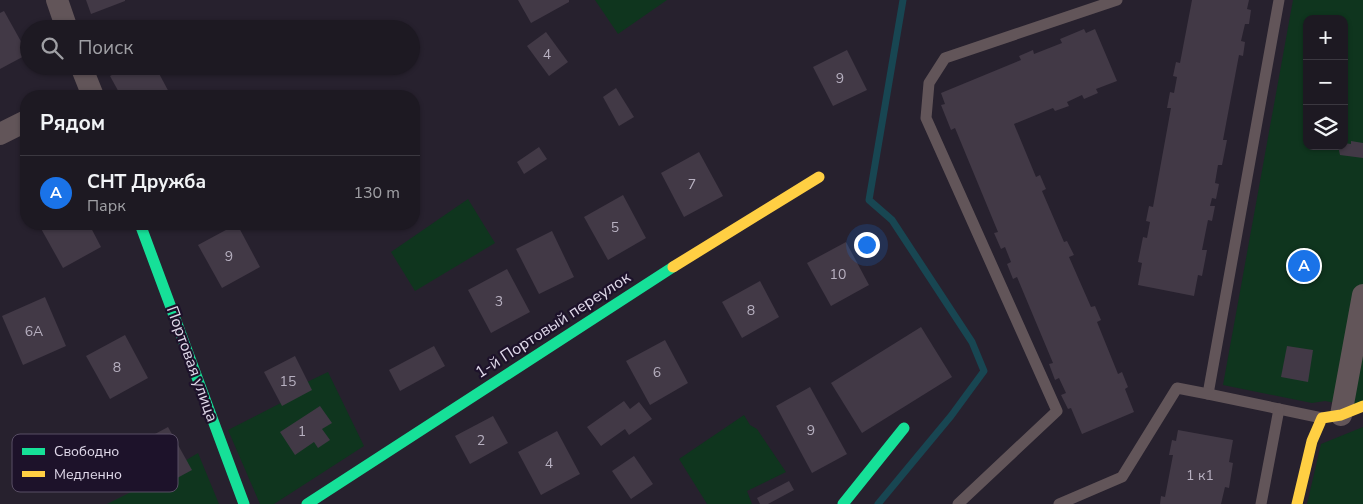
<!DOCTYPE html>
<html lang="ru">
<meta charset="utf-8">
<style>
body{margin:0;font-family:"Nunito Sans",sans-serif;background:#2a262f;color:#f1f3f6}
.controls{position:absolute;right:15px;top:15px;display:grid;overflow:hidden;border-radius:10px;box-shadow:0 1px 4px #0004}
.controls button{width:45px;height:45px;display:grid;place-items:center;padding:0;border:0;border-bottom:1px solid #3b3840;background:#1d1922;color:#f1f3f6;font:25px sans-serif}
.you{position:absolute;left:866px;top:244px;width:18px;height:18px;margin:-12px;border:4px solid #fff;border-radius:50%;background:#1a73e8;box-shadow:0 0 0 8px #1a73e833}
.badge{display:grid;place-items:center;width:32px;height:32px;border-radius:50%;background:#1a73e8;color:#fff;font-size:16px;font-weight:700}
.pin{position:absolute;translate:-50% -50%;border:2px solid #fff;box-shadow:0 1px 5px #0006}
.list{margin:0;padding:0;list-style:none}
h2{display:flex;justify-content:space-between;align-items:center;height:65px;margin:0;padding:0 20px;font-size:21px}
h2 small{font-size:16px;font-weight:400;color:#a0a0a5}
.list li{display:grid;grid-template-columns:32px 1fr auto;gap:15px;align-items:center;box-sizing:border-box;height:75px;padding:0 20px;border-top:1px solid #3b3840}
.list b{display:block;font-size:19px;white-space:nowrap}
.list p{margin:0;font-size:16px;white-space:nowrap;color:#a0a0a5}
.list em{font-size:16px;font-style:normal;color:#a0a0a5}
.icon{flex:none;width:28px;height:28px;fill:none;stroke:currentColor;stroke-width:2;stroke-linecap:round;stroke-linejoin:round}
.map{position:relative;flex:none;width:1363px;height:504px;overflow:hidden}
.search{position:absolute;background:#1d1922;box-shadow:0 1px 4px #0004;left:20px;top:20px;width:400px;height:55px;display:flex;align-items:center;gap:12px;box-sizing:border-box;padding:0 18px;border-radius:28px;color:#a0a0a5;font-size:19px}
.panel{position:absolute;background:#1d1922;box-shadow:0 1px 4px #0004;left:20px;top:90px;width:400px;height:140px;border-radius:20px}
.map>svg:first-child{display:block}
.green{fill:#0f351e;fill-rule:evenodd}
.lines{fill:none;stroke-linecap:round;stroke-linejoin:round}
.stream{stroke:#184652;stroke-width:7}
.building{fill:#423946}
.lane{stroke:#625559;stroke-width:11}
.street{stroke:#625559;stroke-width:22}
.fast{stroke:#16e098;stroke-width:11}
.slow{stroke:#ffcf43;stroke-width:11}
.labels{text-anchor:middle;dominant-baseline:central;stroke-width:4.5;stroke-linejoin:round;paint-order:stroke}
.number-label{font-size:14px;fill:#b8b1c1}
.street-label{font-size:16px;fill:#e0d9ea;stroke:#1d122a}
.key{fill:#1d122a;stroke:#584e64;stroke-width:1}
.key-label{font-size:14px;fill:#e0d9ea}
</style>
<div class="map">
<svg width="1363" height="504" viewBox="0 0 1363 504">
<rect width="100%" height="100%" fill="#27212e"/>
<g class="green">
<path d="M595,0H667L618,34Z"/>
<path d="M1293,0H1363V408L1325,401L1312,403L1223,385ZM1307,19H1344V146H1307Z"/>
<path d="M468,199L495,243L415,291L391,252Z"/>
<path d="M328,372L364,446L274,504H260L228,430L310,388L307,382Z"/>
<path d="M744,415L750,425L757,429L786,472L747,491L752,504H707L679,459Z"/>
<path d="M1363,427V504H1307L1321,444Z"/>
<path d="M198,453L219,504H107L141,487Z"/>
</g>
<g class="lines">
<path class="stream" d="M878,504L951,416L984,371L972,342L892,220L869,200L903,0"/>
</g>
<g class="building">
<path d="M86,0H125V1L91,14Z"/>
<path d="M518,0H569V2L531,23Z"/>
<path d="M1192,0H1249L1247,9L1251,10L1249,24H1245L1241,41L1245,42L1243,56L1239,55L1223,140H1227L1222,165H1218L1215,183L1219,184L1216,199L1212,198L1210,206H1215L1212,221L1208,220L1202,250H1207L1202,276L1198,275L1194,296L1138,285L1142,263L1138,262L1143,237L1147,238L1150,222L1146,221L1149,206L1153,207L1171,108H1167L1170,92L1174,93L1177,77L1173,76L1176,62L1180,63Z"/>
<path d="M4,11L28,54L0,69V13Z"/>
<path d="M365,20L369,21L374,29H341L348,25L351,27Z"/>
<path d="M1084,29L1086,33L1095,29L1117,81L1096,89L1098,93L1084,99L1082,95L1067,102L1069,106L1055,111L1053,108L1014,124L1036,177L1040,175L1046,189L1042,191L1064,242L1067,241L1074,255L1069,257L1091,307L1095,306L1101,320L1097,322L1118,374L1122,372L1128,387L1125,389L1134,412L1082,434L1071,408L1068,409L1061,395L1066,393L1059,378L1055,380L1049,364L1053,363L1017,277L1013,279L1007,264L1011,262L1005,247L1001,249L994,233L998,232L955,128L951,130L941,105L945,104L941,93L1021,60L1019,56L1033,50L1034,54L1062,43L1060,39Z"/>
<path d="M546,32L568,62L549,76L527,46Z"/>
<path d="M847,50L867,90L833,106L813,67Z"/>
<path d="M128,66H155L171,96H121L110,76Z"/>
<path d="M616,88L634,117L619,126L603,97Z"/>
<path d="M1351,141L1363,143V158L1340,155L1338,146H1344V143L1351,144Z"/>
<path d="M539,147L547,159L524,174L517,162Z"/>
<path d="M699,152L723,196L684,217L661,173Z"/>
<path d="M623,195L646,238L608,260L584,217Z"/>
<path d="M41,224H89L101,247L63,268L39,225Z"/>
<path d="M237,224L260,267L222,288L198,245Z"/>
<path d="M552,231L574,277L539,294L516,249Z"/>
<path d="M846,242L869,285L831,306L807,263Z"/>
<path d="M507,269L530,312L491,333L468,290Z"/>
<path d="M760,281L779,317L742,338L722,302Z"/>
<path d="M45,297L66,346L23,365L2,316Z"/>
<path d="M921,327L952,377L862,433L831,383Z"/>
<path d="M125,335L148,378L110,399L86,356Z"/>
<path d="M665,340L688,383L650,405L626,361Z"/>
<path d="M434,346L445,366L400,391L389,370Z"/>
<path d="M1287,346L1313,350L1308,382L1281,377Z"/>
<path d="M295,356L312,390L282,406L264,372Z"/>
<path d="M810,387L847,454L812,473L776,406Z"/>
<path d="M624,401L630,409L639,402L652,419L629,435L625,429L601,446L587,427Z"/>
<path d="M320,406L332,423L322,429L330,440L318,448L314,442L295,455L280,432Z"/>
<path d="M493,416L508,443L470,464L455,436Z"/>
<path d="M168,427L192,470L153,491L129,448Z"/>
<path d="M1178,430L1233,440L1229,462L1233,463L1229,488L1225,487L1221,504H1160L1161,496L1165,497L1173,455H1169L1172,440L1176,441Z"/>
<path d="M557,431L580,474L541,495L518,452Z"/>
<path d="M634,456L653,484L631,499L612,471Z"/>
<path d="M789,481L794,490L768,504H760L757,498Z"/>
</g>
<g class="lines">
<g class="lane">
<path d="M1208,394L1279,0"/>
<path d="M958,504L1057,411L926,118L929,83L945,58L1117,0"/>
<path d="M1059,504L1122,477L1177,388L1208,394L1322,418"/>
<path d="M1261,504L1279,409"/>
</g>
<g class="street">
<path d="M57,0L67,29"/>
<path d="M81,66L93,96"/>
<path d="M0,134L26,121"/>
<path d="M1341,415L1363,295"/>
</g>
<g class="fast">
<path d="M140,224L244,504"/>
<path d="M307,504L673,267"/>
<path d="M843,504L904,428"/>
</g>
<g class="slow">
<path d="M673,267L819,177"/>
<path d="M1297,504L1312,441L1322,418L1341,415L1363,406"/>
</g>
</g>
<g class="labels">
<g class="number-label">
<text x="547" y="54">4</text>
<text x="840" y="78">9</text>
<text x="692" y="184">7</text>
<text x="615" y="227">5</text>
<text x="229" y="256">9</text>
<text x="838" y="274">10</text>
<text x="499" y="301">3</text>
<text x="751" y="310">8</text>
<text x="34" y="331">6А</text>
<text x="117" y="367">8</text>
<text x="657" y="372">6</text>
<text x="288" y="381">15</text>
<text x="811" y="430">9</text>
<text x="302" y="431">1</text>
<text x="481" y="440">2</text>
<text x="549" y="463">4</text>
<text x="1200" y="475">1 к1</text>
</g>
<g class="street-label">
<text transform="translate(553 325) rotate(-33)">1-й Портовый переулок</text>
<text transform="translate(192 364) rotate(70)">Портовая улица</text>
</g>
</g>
<rect x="12" y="434" width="166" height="58" rx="8" class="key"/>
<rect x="22" y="448" width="23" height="7" fill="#16e098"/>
<rect x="22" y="471" width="23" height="6" fill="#ffcf43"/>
<g class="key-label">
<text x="54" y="456">Свободно</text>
<text x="54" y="479">Медленно</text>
</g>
</svg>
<div class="controls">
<button>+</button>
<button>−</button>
<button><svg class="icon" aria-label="layers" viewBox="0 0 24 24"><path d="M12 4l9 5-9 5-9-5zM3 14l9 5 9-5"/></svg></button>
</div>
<div class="you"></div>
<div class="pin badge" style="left:1304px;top:266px">A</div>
<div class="search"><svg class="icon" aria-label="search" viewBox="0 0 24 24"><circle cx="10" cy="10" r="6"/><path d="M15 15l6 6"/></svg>Поиск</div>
<section class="panel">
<h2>Рядом<small></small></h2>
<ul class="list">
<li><span class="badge">A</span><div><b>СНТ Дружба</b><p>Парк</p></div><em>130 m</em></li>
</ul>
</section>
</div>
